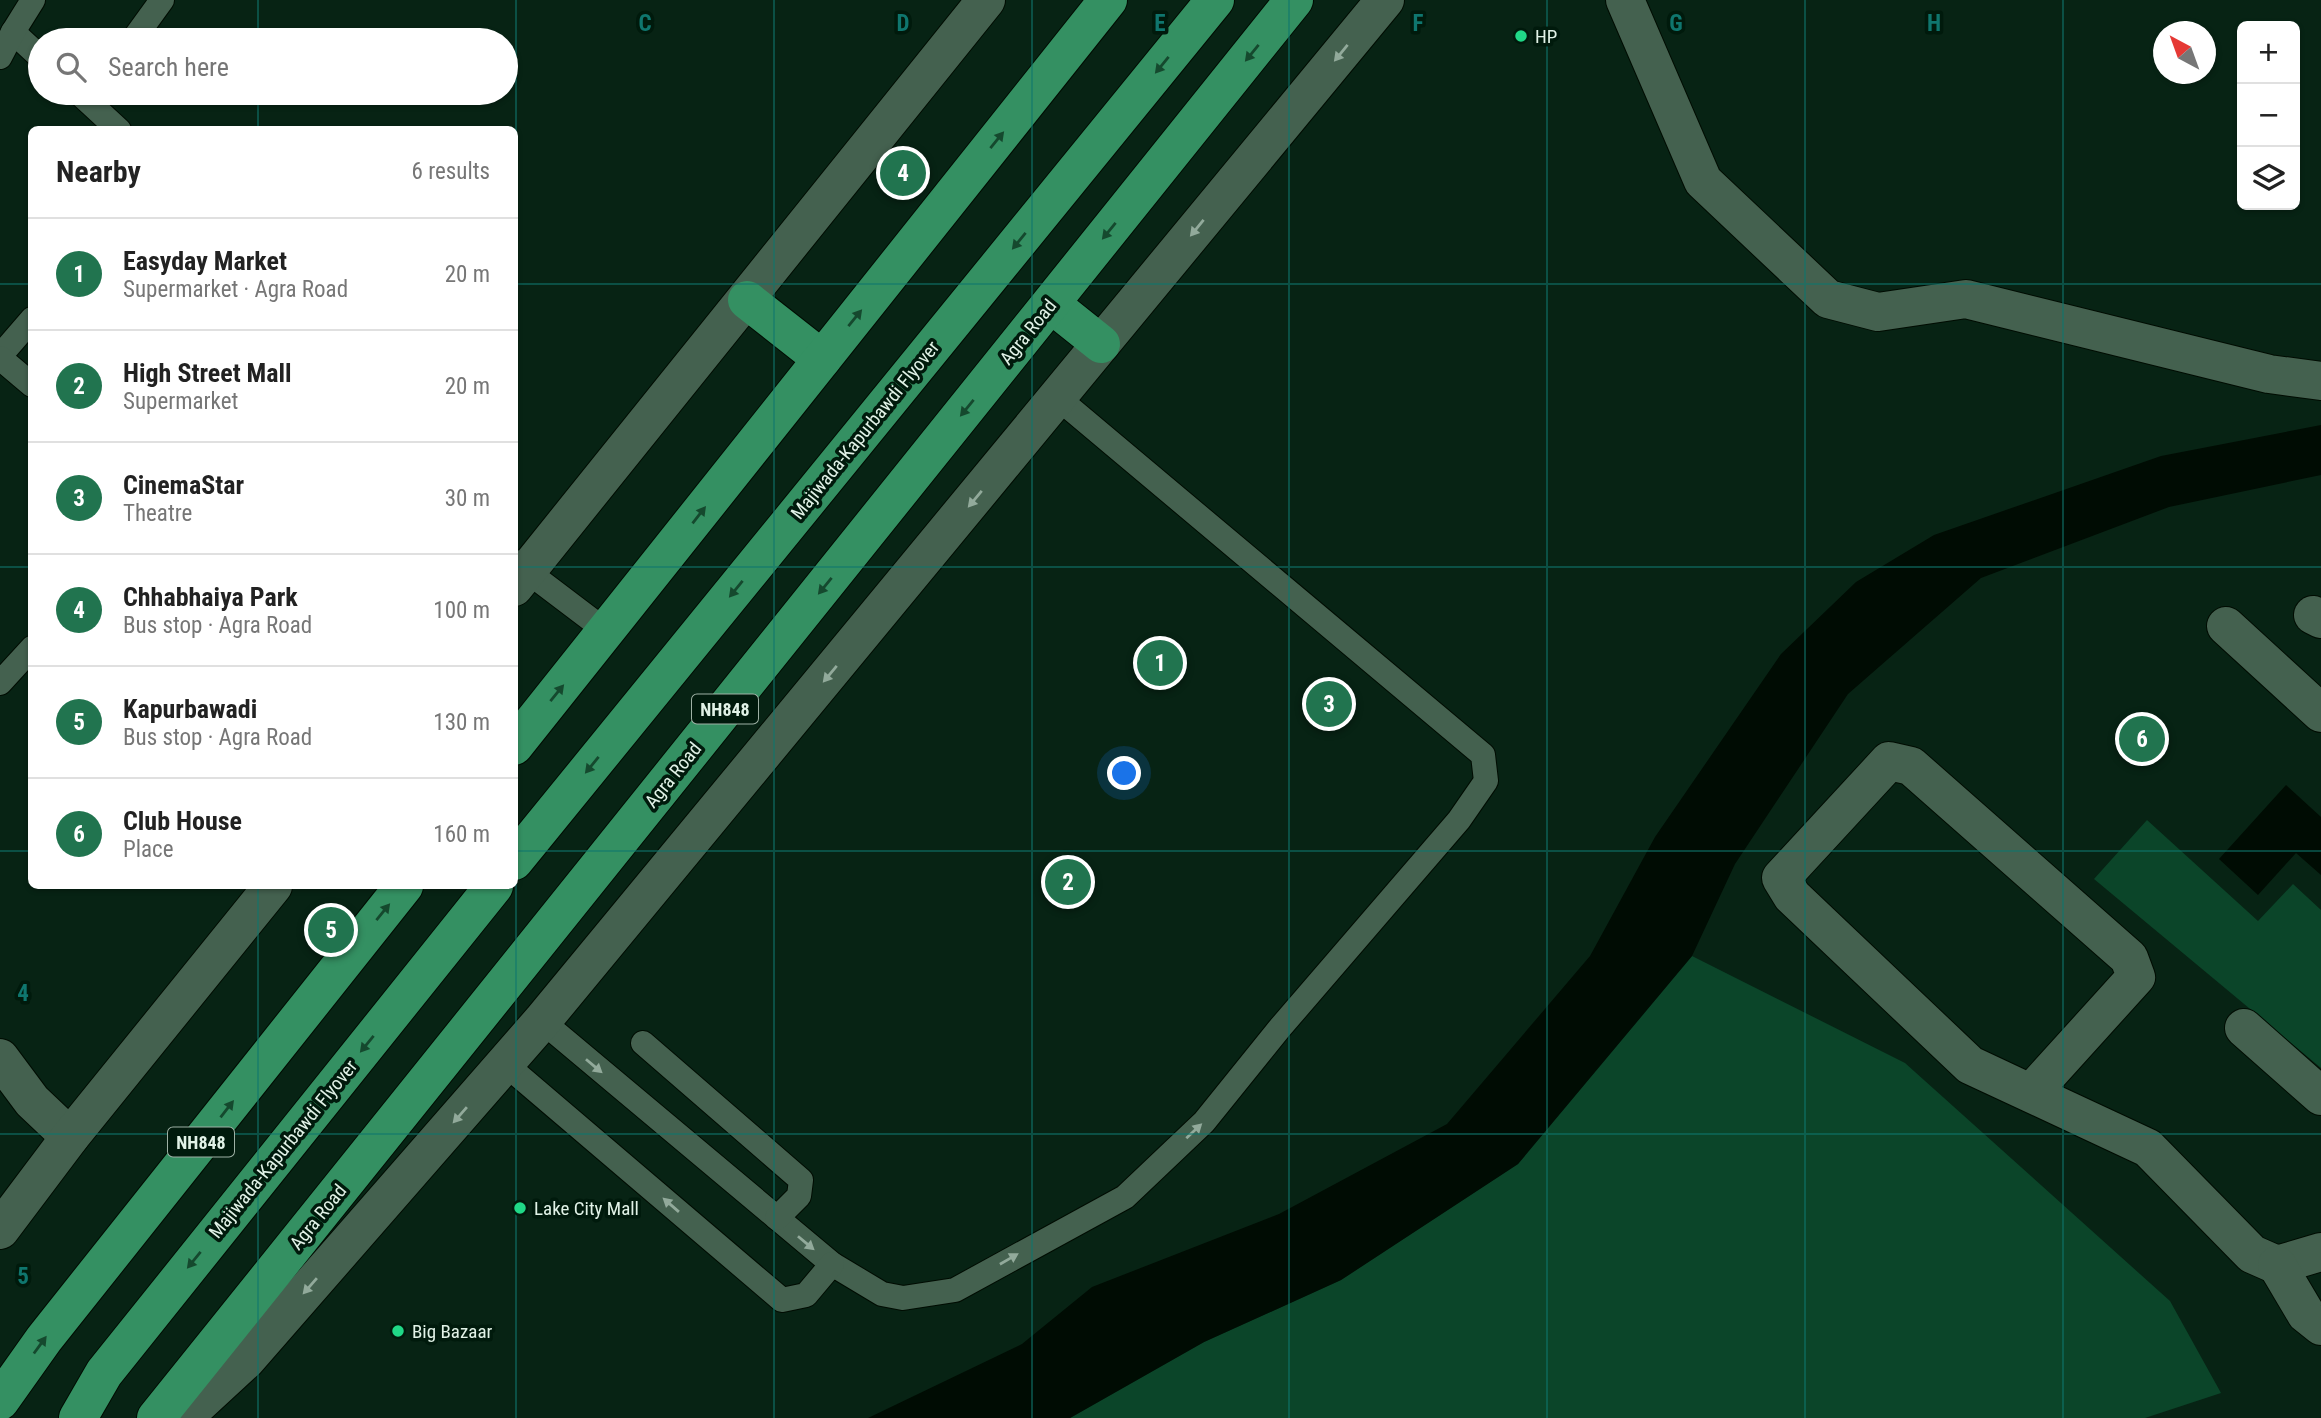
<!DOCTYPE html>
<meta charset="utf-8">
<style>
body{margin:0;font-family:"Roboto Condensed",sans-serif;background:#f2f2f2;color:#222}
.controls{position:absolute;right:21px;top:21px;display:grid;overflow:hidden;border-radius:10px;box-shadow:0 2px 5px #0004}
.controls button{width:63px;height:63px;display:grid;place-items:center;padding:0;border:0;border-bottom:2px solid #e0e0e0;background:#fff;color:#222;font:35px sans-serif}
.compass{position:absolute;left:2153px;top:21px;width:63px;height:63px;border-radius:50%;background:#fff;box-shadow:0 2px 5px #0004;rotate:319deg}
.you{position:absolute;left:1125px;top:774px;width:24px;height:24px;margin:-18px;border:5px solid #fff;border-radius:50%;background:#1a73e8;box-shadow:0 0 0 10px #1a73e833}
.badge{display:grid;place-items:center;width:46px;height:46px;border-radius:50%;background:#21744f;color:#fff;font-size:23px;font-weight:700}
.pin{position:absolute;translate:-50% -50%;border:4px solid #fff;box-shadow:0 2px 7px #0006}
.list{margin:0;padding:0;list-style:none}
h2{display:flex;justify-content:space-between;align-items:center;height:91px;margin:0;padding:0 28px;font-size:30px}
h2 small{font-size:23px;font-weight:400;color:#767676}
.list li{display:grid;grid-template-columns:46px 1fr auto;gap:21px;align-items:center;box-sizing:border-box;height:112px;padding:0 28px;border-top:2px solid #e0e0e0}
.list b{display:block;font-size:26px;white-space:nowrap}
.list p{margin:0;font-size:23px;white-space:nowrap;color:#767676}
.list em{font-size:23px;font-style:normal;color:#767676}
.icon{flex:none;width:38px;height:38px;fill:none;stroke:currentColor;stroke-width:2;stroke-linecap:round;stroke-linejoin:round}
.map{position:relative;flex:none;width:2321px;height:1418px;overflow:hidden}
.search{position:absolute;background:#fff;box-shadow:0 2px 5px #0004;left:28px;top:28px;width:490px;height:77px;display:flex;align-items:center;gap:18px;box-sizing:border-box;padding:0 24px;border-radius:38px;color:#767676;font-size:26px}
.panel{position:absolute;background:#fff;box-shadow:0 2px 5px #0004;left:28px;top:126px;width:490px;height:763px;border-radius:10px}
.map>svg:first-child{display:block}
.green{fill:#0b4529}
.water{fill:#000c03}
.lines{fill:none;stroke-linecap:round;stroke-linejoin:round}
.service-casing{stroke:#000c02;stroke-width:26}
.minor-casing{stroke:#000c02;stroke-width:40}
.tertiary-casing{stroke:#000c02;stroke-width:40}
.trunk-casing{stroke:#000c02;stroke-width:40}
.service{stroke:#44614f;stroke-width:24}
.minor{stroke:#44614f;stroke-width:38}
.tertiary{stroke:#44614f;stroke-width:38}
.trunk{stroke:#349062;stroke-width:38}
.oneway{fill:#15492e}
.oneway2{fill:#92aa9b}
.grid{fill:none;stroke:#0f766e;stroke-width:2;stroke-opacity:0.55}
.poi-dot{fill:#20d887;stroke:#001a0c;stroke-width:2.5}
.labels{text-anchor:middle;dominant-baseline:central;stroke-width:7;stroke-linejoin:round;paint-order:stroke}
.shield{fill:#001a0c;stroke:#9eb1a5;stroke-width:2}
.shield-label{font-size:18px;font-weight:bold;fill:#e1f2e7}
.poi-label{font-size:19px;fill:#e1f2e7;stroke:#001a0c;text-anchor:start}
.street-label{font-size:19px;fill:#e1f2e7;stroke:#001a0c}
.grid-label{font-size:23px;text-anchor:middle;font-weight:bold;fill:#0f766e;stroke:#001a0c;stroke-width:7;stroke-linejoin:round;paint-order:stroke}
</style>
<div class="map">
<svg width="2321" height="1418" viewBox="0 0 2321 1418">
<rect width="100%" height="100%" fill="#072314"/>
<g class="green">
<path d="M2147,820L2258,921L2293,884L2321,910V1068L2094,879Z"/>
<path d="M1692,956L1905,1063L2170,1301L2221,1393L2145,1418H1070L1204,1342L1341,1280L1518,1164Z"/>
</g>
<g class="water">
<path d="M2321,425V475L2169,507L1981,578L1848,694L1735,864L1692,956L1518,1164L1341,1280L1204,1342L1070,1418H868L1022,1344L1092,1287L1279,1214L1447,1124L1590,956L1655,837L1781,654L1856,582L1934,535L2161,456Z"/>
<path d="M2286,785L2321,817V875L2296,853L2258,895L2219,859Z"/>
</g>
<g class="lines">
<g class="service-casing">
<g id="service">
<path d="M13,32L40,57"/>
<path d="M133,40L162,0"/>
<path d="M0,57L13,32L33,0"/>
<path d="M79,93L119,130"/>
<path d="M0,356L32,319"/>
<path d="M0,358L32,385"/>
<path d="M515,562L606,631"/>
<path d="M0,683L32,648"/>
<path d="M542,1021L832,1264L882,1294L903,1298L955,1290L1125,1197L1204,1122L1279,1029L1459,820L1486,781L1483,755L1058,398"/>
<path d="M643,1043L801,1180L799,1196L777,1218"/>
<path d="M505,1064L782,1300L806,1295L832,1264"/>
</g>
</g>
<g class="minor-casing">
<g id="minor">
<path d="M1625,0L1703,181L1828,299L1878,312L1966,299L2269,374L2321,381"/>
<path d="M2313,615L2321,619"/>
<path d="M2226,626L2321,713"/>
<path d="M2244,1028L2321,1096"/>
<path d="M0,1058L32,1101L70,1137"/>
<path d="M2031,1093L2136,977L2129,958L1911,766L1889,761L1781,878L1792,896L1970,1065L2148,1148L2252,1254L2277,1265L2321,1252"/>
<path d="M2277,1265L2306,1314L2321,1326"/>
</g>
</g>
<g class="tertiary-casing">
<g id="tertiary">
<path d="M514,587L986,0"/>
<path d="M0,1230L70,1137L273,886"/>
<path d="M183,1418L246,1360L542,1021L1385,0"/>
</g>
</g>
<g class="trunk-casing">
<g id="trunk">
<path d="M747,300L822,359"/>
<path d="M1051,304L1101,344"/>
<path d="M514,746L1108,0"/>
<path d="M514,861L1215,0"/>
<path d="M0,1401L44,1339L404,886"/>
<path d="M78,1418L104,1373L494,886"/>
<path d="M156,1418L1294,0"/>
</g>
</g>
<use href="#service" class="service"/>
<use href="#minor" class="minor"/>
<use href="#tertiary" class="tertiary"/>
<use href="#trunk" class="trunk"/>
</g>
<defs><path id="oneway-solid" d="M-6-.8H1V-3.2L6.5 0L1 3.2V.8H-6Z" transform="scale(1.75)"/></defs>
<g class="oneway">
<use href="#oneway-solid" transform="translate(1252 53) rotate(129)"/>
<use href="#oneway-solid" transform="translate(1162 65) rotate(129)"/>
<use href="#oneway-solid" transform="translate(997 140) rotate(-51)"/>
<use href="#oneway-solid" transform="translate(1109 231) rotate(129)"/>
<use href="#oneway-solid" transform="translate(1019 241) rotate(129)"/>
<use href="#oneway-solid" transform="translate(855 318) rotate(-51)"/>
<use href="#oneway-solid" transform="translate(967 408) rotate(129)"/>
<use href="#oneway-solid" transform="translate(699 515) rotate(-52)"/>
<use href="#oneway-solid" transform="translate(825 586) rotate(129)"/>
<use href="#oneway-solid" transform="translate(736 589) rotate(129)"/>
<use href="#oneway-solid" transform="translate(557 693) rotate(-51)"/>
<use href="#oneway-solid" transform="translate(592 765) rotate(129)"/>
<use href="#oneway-solid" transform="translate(383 912) rotate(-51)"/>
<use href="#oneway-solid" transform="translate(367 1044) rotate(129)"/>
<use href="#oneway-solid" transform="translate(227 1109) rotate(-52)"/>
<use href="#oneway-solid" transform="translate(194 1260) rotate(129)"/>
<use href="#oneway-solid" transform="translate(40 1345) rotate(-54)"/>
</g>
<g class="oneway2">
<use href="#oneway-solid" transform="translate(1341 53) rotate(129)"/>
<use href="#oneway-solid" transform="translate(1197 228) rotate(129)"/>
<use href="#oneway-solid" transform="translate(975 499) rotate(130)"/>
<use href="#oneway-solid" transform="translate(830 674) rotate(130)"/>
<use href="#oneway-solid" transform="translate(594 1066) rotate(40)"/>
<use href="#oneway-solid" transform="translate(460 1115) rotate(131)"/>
<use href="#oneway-solid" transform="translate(1194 1131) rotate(-43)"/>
<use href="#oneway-solid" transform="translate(671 1205) rotate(-139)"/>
<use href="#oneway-solid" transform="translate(806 1243) rotate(40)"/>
<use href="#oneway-solid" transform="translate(1009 1259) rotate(-30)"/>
<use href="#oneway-solid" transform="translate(310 1286) rotate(131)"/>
</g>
<path class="grid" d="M258,0V40M516,0V1418M774,0V1418M1032,0V1418M1289,0V1418M1547,0V1418M1805,0V1418M2063,0V1418M258,93V130M0,284H32M514,284H2321M0,567H32M514,567H2321M0,851H32M514,851H2321M258,886V1418M0,1134H2321"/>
<g class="poi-dot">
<circle cx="1521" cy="36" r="7"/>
<circle cx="520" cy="1208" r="7"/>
<circle cx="398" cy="1331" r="7"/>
</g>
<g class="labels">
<g class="shield">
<rect x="692" y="694.5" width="66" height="29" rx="5"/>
<rect x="168" y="1127.5" width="66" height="29" rx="5"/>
</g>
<g class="shield-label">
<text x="725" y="709">NH848</text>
<text x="201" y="1142">NH848</text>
</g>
<g class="poi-label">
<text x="1535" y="36">HP</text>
<text x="534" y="1208">Lake City Mall</text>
<text x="412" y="1331">Big Bazaar</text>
</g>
<g class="street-label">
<text transform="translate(1028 332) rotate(-51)">Agra Road</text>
<text transform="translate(865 430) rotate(-51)">Majiwada-Kapurbawdi Flyover</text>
<text transform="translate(673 775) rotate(-51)">Agra Road</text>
<text transform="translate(283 1149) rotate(-51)">Majiwada-Kapurbawdi Flyover</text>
<text transform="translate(318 1217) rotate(-51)">Agra Road</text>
</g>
</g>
<g class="grid-label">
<text x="645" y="31">C</text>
<text x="903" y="31">D</text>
<text x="1160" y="31">E</text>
<text x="1418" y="31">F</text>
<text x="1676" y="31">G</text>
<text x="1934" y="31">H</text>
<text x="23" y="1001">4</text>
<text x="23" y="1284">5</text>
</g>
</svg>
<div class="controls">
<button>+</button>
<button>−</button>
<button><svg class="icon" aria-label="layers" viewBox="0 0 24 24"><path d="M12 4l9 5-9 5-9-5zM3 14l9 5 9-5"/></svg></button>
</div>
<svg class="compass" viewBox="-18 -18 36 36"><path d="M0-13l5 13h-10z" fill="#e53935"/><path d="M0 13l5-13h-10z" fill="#767676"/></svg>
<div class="you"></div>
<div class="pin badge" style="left:1160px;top:663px">1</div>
<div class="pin badge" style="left:1068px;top:882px">2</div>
<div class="pin badge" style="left:1329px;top:704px">3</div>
<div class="pin badge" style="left:903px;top:173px">4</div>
<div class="pin badge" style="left:331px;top:930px">5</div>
<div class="pin badge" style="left:2142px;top:739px">6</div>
<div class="search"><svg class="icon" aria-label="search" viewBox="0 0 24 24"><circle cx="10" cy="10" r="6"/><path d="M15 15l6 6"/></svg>Search here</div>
<section class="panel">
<h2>Nearby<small>6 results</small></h2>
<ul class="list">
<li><span class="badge">1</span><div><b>Easyday Market</b><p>Supermarket · Agra Road</p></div><em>20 m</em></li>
<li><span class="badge">2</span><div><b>High Street Mall</b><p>Supermarket</p></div><em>20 m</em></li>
<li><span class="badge">3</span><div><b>CinemaStar</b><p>Theatre</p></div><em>30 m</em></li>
<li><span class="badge">4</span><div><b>Chhabhaiya Park</b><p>Bus stop · Agra Road</p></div><em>100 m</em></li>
<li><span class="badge">5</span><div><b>Kapurbawadi</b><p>Bus stop · Agra Road</p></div><em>130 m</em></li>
<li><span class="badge">6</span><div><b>Club House</b><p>Place</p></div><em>160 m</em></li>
</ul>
</section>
</div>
